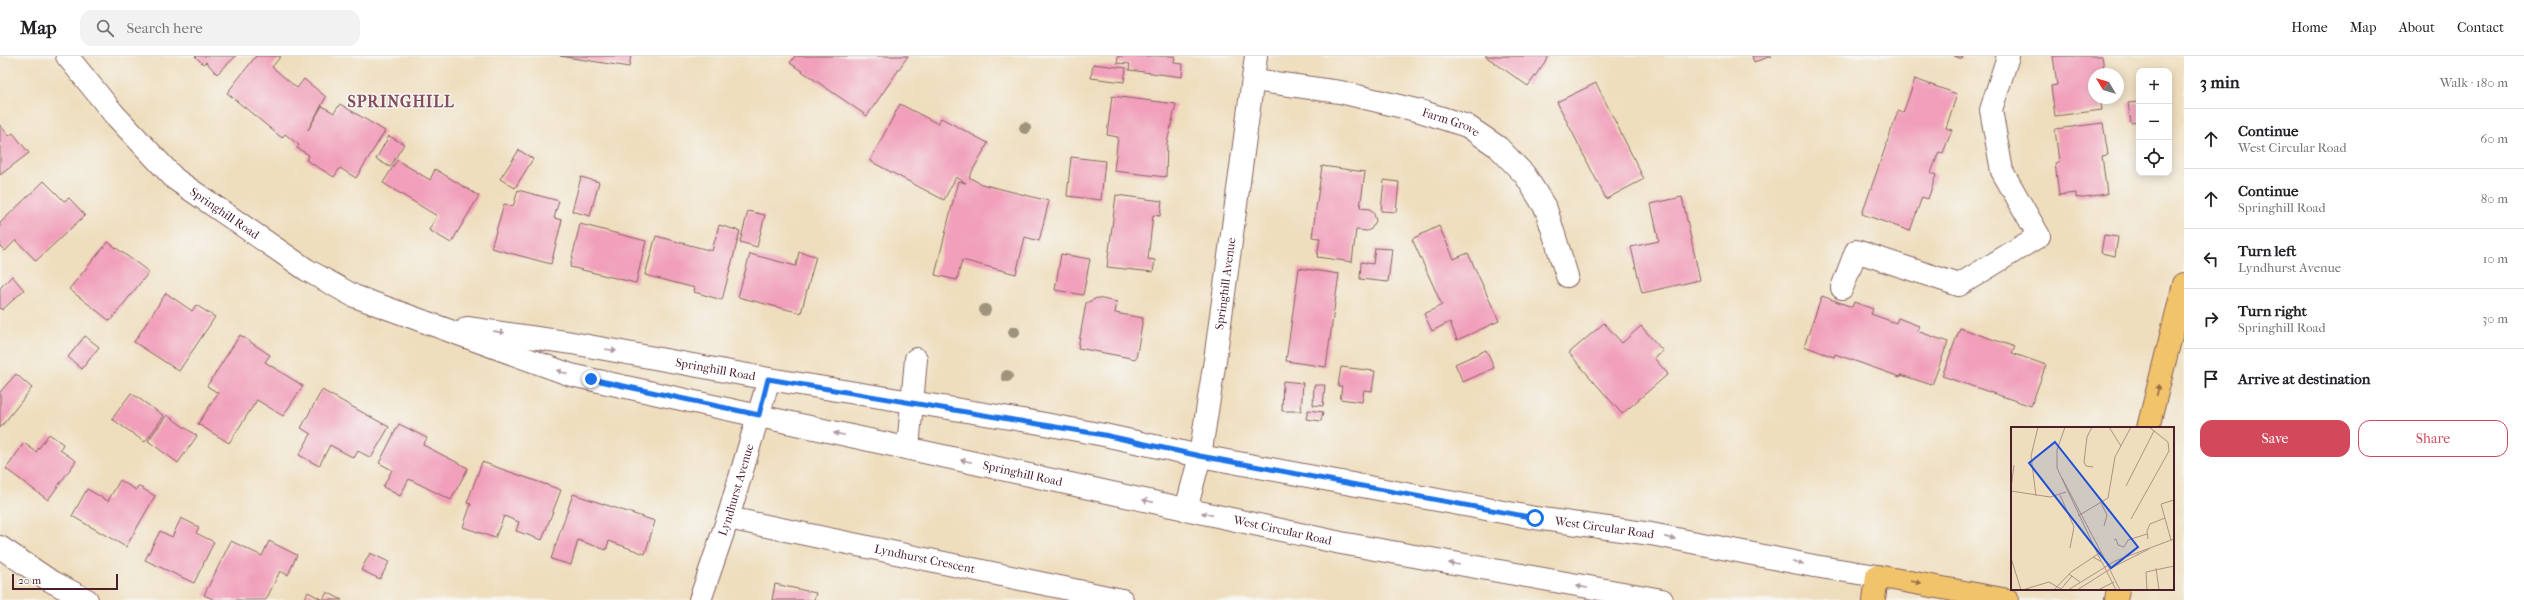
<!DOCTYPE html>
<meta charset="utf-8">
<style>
body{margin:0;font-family:"IM FELL French Canon",serif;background:#f2f2f2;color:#202124}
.controls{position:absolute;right:12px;top:12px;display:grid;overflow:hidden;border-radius:8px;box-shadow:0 2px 10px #0003}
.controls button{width:36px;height:36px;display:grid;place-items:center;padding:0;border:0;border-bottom:1px solid #e0e0e0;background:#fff;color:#202124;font:20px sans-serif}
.compass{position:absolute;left:2088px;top:12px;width:36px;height:36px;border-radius:50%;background:#fff;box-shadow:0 2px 10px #0003;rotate:308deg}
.scale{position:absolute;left:12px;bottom:10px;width:106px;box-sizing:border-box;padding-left:4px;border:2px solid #4a1f2b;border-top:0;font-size:11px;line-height:14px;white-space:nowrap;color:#4a1f2b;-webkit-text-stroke:3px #f6f6f2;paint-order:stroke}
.stop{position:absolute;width:12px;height:12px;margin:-9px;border:3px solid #1a73e8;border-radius:50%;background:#fff}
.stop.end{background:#1a73e8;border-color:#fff;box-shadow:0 1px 4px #0008}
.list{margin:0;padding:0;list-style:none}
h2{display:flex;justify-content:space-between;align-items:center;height:52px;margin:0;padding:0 16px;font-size:17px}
h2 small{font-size:13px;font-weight:400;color:#757577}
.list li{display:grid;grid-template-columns:26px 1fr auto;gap:12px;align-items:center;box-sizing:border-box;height:60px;padding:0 16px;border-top:1px solid #e0e0e0}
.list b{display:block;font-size:15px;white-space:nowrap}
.list p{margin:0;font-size:13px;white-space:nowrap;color:#757577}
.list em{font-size:13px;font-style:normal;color:#757577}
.actions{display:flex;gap:8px;padding:12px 16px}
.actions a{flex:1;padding:9px 0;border:1px solid #d1495b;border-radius:12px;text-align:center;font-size:14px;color:#d1495b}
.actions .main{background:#d1495b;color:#fff}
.icon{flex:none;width:22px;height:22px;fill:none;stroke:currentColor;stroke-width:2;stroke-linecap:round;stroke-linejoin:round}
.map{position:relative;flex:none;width:2184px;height:544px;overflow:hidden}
header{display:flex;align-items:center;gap:24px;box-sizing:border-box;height:56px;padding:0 20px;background:#fff;border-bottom:1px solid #e0e0e0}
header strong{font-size:19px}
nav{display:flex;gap:22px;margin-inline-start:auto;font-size:14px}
.search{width:280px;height:36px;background:#f2f2f2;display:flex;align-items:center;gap:10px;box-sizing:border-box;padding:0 14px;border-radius:12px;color:#757577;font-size:15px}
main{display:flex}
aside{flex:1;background:#fff}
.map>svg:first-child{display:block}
.building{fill:#f19fba}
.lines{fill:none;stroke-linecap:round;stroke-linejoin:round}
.minor-casing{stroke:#84625e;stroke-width:24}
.tertiary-casing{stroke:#84625e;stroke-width:24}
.primary-casing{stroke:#84625e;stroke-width:24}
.trunk-casing{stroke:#84625e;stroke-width:24}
.minor{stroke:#fff;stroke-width:22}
.tertiary{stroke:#fff;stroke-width:22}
.primary{stroke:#f1c36a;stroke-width:22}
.trunk{stroke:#f1c36a;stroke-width:22}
.tree{fill:#9f937d}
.oneway{fill:#ae9aa0}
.oneway2{fill:#956947}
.route{stroke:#1a73e8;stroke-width:5}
.labels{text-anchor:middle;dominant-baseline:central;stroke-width:3;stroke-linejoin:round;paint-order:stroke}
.street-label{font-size:12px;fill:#4a1f2b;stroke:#f6f6f2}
.district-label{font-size:16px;font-weight:bold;letter-spacing:1px;fill:#844c5d;stroke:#f6f6f2}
.inset-road{fill:none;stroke:#ad9283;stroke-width:1}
.view{fill:#1d4ed8;fill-opacity:0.15;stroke:#1d4ed8;stroke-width:2}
.inset-edge{fill:none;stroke:#4a1f2b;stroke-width:2}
</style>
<header>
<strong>Map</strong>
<div class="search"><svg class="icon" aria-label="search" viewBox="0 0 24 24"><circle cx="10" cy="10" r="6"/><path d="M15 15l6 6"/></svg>Search here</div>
<nav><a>Home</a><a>Map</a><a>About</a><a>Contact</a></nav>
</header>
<main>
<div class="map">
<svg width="2184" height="544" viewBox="0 0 2184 544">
<rect width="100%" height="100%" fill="#f6f6f2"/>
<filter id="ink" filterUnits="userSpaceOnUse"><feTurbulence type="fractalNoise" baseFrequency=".025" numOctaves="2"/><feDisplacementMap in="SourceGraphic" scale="8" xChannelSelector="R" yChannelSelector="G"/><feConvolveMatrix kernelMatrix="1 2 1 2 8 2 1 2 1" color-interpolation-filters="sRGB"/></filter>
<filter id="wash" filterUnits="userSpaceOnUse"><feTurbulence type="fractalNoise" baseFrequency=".012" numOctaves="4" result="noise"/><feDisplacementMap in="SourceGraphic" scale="16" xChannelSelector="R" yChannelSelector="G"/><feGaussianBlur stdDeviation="0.9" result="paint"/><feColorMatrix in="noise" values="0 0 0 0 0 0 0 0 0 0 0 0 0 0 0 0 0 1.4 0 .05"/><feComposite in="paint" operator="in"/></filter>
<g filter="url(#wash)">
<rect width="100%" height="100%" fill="#efdebe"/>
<g id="blocks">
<g class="building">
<path d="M195,0H236L217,18L206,6L203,8Z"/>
<path d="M256,0H281L272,11L297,32L304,23L326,41L308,74L322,50L334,57L340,48L385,75L356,122L340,112L334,121L306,104L309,99L297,92L299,89L285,78L282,82L227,37Z"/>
<path d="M560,0H631L629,11Z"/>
<path d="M795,0H908L867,60L790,7Z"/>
<path d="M1118,0H1175L1174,7L1183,8L1182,21L1129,14L1130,8L1117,7Z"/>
<path d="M1485,0H1549L1528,30Z"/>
<path d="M1752,0H1772L1754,6Z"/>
<path d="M1954,0H1963L1962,3Z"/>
<path d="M2053,0H2102L2105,18H2094V42H2100L2102,54L2055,60L2051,30L2057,29Z"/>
<path d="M1093,8L1126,12L1124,26L1091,22Z"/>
<path d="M1915,23L1957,38L1946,72L1952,74L1943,97L1939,96L1931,117L1936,119L1928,143L1922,141L1910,175L1862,158L1898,55L1903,57Z"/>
<path d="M1596,27L1644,123L1606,143L1557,46Z"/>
<path d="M1112,40L1176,48L1167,87L1166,121L1114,115L1118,81L1107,79Z"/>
<path d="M2139,46V66L2131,67L2128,47Z"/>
<path d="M900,48L938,68L941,62L988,87L969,121L981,128L1049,145L1039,185L1025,181L1016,218L962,204L957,224L935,219L958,125L966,127L956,121L944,144L870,105Z"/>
<path d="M2103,67L2108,99L2102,100L2107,138L2076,142V137L2059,139L2055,107L2059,106L2055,73Z"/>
<path d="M0,69L9,80L13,77L29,97L0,119Z"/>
<path d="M389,80L404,88L390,111L376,103Z"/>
<path d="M519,94L533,103L515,132L500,123Z"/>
<path d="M1071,101L1105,105L1101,144L1067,140Z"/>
<path d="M397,104L430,124L435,113L479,140L451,187L429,174L437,160L383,127Z"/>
<path d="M1322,110L1365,116L1360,152L1370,153L1374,158L1376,165L1371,173L1367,175L1356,174L1352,206L1317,201L1320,182L1312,181Z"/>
<path d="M581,121L599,126L590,160L572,155Z"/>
<path d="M1384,124L1399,126L1396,156L1381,155Z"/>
<path d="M44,125L64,145L69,142L85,159L36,205L16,184L5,195L0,190V167Z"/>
<path d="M518,134L559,145L554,162L562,164L551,208L491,192L504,148L513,151Z"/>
<path d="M1116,139L1162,145L1160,160L1153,159L1148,203L1155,204L1153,216L1107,211Z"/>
<path d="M1682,141L1700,224L1642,237L1631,191L1659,185L1651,148Z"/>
<path d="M748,155L765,159L757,191L740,186Z"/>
<path d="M580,168L646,185L636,227L570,211Z"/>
<path d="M719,169L740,175L722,244L694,236L695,232L645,219L656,180L712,195Z"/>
<path d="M1439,170L1454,203L1468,197L1499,265L1457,284L1450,266L1432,275L1424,258L1442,249L1412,183Z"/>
<path d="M2104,179L2118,181L2115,200L2101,197Z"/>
<path d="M108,186L149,216L110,265L69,233Z"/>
<path d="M1375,192L1392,193L1388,226L1360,223L1361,206L1373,208Z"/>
<path d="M799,196L816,200L801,257L738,241L750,198L796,210Z"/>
<path d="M1061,198L1090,203L1083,239L1055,234Z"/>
<path d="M1299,212L1339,218L1326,311L1286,305Z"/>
<path d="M12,220L24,234L2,254L0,252V232Z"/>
<path d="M166,237L192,255L196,249L215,261L179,315L134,286Z"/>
<path d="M1822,240L1852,251L1854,246L1873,253L1871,258L1896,267L1898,262L1919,270L1917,275L1948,286L1932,329L1901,319L1900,321L1835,298L1834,301L1804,290Z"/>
<path d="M1097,242L1117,246L1115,257L1143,262L1136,303L1078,292L1086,247Z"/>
<path d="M1604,267L1622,287L1641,270L1663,295L1654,302L1668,318L1622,358L1569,297Z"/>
<path d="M1960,272L2015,291L2012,297L2046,309L2031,350L1942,320Z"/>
<path d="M240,279L270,299L265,306L303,330L283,360L257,344L229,387L198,368L218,337L207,330Z"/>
<path d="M85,280L99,291L82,313L68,301Z"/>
<path d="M1486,294L1494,312L1463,326L1455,308Z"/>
<path d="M1341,311L1375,315L1372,335L1364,334L1362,346L1340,343L1342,330H1338Z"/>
<path d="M16,318L32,332L0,372V336Z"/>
<path d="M1283,325L1303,327L1301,355H1282Z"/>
<path d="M1314,329H1325L1323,350L1313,349Z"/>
<path d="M322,334L389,371L371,402L358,395L354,402L330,389L319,410L299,399L311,378L301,372Z"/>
<path d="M131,337L164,360L145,386L112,363Z"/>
<path d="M1308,354L1323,356L1321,365L1306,363Z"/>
<path d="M167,359L197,380L178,407L148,385Z"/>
<path d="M399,368L427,382L423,389L468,412L451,444L409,423L400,440L383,431L392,414L379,407Z"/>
<path d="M49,378L63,388L60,394L76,405L48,444L6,413L24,387L36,396Z"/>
<path d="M482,406L561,434L542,484L516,475L519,466L504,460L495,482L463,471L471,448L467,447Z"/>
<path d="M120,424L136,434L138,430L155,440L126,491L72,460L87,433L108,445Z"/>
<path d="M573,438L655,465L645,498L609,485L606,494L578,484L571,509L551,503Z"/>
<path d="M181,462L199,471L196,477L214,486L194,527L145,504L160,475L172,481Z"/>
<path d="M231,485L262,500L269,485L297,499L288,519L280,515L266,544H215L204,539Z"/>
<path d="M370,497L389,506L380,523L361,514Z"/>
<path d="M775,528L816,537L814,544H772Z"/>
<path d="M308,536L323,544L327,536L342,544H304Z"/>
</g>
</g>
</g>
<g filter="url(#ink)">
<use href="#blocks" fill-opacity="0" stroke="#84625e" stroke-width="1"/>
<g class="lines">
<g class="minor-casing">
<g id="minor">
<path id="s1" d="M1254,24L1340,36L1420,55L1467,70L1498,91L1525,119L1546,153L1567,220"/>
<path d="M1842,232L1856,195L1959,229L2039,180L2002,115L1991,54L2008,0"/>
<path d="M908,392L916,303"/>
<path id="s2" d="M1186,454L1200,400L1215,304L1256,0"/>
<path id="s3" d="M728,462L1122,544"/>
<path d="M0,491L49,524L87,544"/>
<path id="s4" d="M700,544L728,462L769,323"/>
</g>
</g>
<g class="tertiary-casing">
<g id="tertiary">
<path id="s5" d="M67,0L114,58L175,123L307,214L354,240L571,319L1341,487L1662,544"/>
<path id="s6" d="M467,272L572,287L769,323L1034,366L1104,379L1200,400L1535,462L1651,478L1814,510L1877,520"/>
</g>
</g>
<g class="primary-casing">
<g id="primary">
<path d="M2148,372L2184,228"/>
<path d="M2116,544L2118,533"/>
</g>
</g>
<g class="trunk-casing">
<path id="trunk" d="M1874,544L1877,520L2008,544"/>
</g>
<use href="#minor" class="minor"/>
<use href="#tertiary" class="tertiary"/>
<use href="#primary" class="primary"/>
<use href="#trunk" class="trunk"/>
</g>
<g class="tree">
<circle cx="1025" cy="72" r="6"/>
<circle cx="985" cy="254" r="6"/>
<circle cx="1014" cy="276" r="6"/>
<circle cx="1007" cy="320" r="6"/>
</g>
<defs><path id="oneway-solid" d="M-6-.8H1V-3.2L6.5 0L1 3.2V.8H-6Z"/></defs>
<g class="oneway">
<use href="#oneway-solid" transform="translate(499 276) rotate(8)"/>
<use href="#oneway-solid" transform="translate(611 294) rotate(10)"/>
<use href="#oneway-solid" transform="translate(562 316) rotate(-161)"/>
<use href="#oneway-solid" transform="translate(839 378) rotate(-168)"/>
<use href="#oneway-solid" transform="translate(966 405) rotate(-168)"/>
<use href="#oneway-solid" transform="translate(1148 445) rotate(-167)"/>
<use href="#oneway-solid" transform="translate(1207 458) rotate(-167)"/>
<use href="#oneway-solid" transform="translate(1670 482) rotate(11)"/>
<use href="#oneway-solid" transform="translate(1798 507) rotate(11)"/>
<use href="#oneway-solid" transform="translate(1454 508) rotate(-170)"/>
<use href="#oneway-solid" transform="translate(1582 531) rotate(-171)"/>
</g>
<g class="oneway2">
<use href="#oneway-solid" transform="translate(2158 334) rotate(-76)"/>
<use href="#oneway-solid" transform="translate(1916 526) rotate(10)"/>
</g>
</g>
<g class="lines" filter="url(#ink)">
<path class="route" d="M591,323L759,359L768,323L1104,379L1200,400L1535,462"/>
</g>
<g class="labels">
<g class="street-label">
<text stroke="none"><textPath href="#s1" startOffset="202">Farm Grove</textPath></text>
<text stroke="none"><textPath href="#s5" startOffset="224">Springhill Road</textPath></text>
<text stroke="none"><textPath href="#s2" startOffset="230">Springhill Avenue</textPath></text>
<text stroke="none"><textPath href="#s6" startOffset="252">Springhill Road</textPath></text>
<text stroke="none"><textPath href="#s5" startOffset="1071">Springhill Road</textPath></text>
<text stroke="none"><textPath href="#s4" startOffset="116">Lyndhurst Avenue</textPath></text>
<text stroke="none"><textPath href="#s6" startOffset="1155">West Circular Road</textPath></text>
<text stroke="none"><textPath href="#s5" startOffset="1337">West Circular Road</textPath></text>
<text stroke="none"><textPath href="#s3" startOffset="201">Lyndhurst Crescent</textPath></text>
</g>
<g class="district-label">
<text x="401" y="45">SPRINGHILL</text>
</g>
</g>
<g transform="translate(2011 371)">
<rect width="163" height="163" fill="#efdebe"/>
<path class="inset-road" d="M54,0L46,23V41L90,134M81,0L76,10L73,35L75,39L82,40M98,0L110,19M51,51L90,125M115,59L143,4M0,62L3,38M0,64L39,70L55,65M49,68L63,100L59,121M25,69L20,29L27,0M90,76L96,88L93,99M67,89L97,71L104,30L120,0M120,92L158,24L157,15L138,0M137,112L136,104L139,97L154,91M103,113L105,112L107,118L113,120L117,113L136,107M160,113L150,77L163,73M82,130L91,135L105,163M0,131L10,163M145,141L148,163M58,147L69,155M11,163L38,155L50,162L61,149M43,163L60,145L90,125L109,163M57,163L104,134L163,112M66,163L104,139L138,122M87,163L103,155M136,163L135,145L163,139"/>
<path class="view" d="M44,15L127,120L100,141L18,36Z"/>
<rect width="163" height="163" class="inset-edge"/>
</g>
</svg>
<div class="controls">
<button>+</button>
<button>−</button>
<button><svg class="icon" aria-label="locate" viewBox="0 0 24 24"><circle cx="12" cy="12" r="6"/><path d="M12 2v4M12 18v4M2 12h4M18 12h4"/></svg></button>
</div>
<svg class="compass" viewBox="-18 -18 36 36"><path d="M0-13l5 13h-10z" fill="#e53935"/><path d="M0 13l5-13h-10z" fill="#757577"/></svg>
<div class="scale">20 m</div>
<div class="stop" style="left:1535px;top:462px"></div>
<div class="stop end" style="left:591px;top:323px"></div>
</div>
<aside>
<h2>3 min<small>Walk · 180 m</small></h2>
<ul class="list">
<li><svg class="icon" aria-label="ahead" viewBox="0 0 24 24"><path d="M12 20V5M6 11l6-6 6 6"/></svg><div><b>Continue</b><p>West Circular Road</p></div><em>60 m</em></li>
<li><svg class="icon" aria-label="ahead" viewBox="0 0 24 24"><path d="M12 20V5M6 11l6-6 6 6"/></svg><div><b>Continue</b><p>Springhill Road</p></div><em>80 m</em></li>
<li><svg class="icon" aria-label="left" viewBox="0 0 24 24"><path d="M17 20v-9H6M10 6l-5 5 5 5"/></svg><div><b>Turn left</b><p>Lyndhurst Avenue</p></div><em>10 m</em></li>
<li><svg class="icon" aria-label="right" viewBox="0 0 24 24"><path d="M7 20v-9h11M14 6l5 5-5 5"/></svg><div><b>Turn right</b><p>Springhill Road</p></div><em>30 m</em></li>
<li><svg class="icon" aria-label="arrive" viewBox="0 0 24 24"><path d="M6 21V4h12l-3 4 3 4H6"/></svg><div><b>Arrive at destination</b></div></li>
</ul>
<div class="actions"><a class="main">Save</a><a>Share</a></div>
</aside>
</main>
